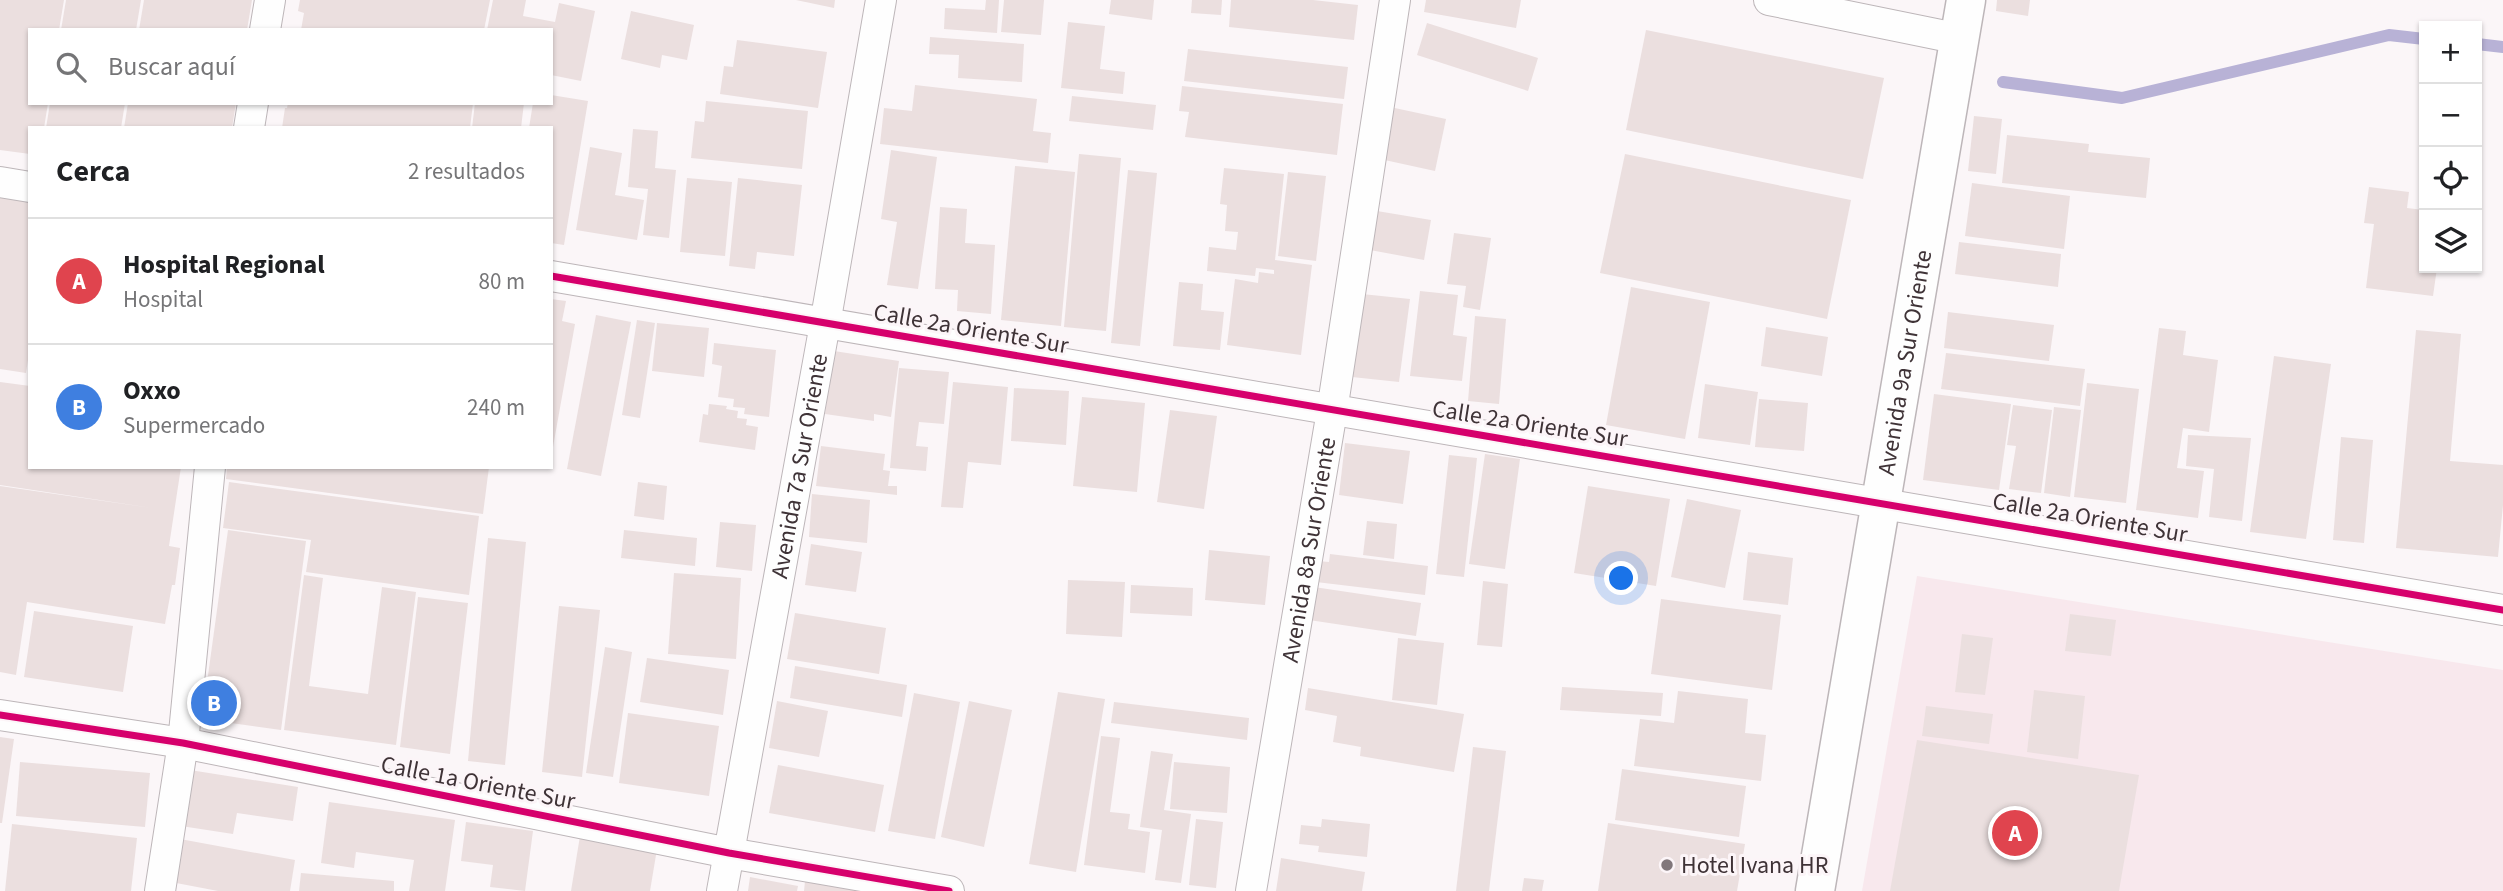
<!DOCTYPE html>
<html lang="es">
<meta charset="utf-8">
<style>
body{margin:0;font-family:"Source Sans 3",sans-serif;background:#f6f6f6;color:#202124}
.controls{position:absolute;right:21px;top:21px;display:grid;overflow:hidden;border-radius:0px;box-shadow:0 2px 5px #0004}
.controls button{width:63px;height:63px;display:grid;place-items:center;padding:0;border:0;border-bottom:2px solid #e0e0e0;background:#fff;color:#202124;font:35px sans-serif}
.you{position:absolute;left:1622px;top:579px;width:24px;height:24px;margin:-18px;border:5px solid #fff;border-radius:50%;background:#1a73e8;box-shadow:0 0 0 10px #1a73e833}
.badge{display:grid;place-items:center;width:46px;height:46px;border-radius:50%;background:#81777b;color:#fff;font-size:23px;font-weight:700}
.pin{position:absolute;translate:-50% -50%;border:4px solid #fff;box-shadow:0 2px 7px #0006}
.list{margin:0;padding:0;list-style:none}
h2{display:flex;justify-content:space-between;align-items:center;height:91px;margin:0;padding:0 28px;font-size:30px}
h2 small{font-size:23px;font-weight:400;color:#757577}
.list li{display:grid;grid-template-columns:46px 1fr auto;gap:21px;align-items:center;box-sizing:border-box;height:126px;padding:0 28px;border-top:2px solid #e0e0e0}
.list b{display:block;font-size:26px;white-space:nowrap}
.list p{margin:0;font-size:23px;white-space:nowrap;color:#757577}
.list em{font-size:23px;font-style:normal;color:#757577}
.icon{flex:none;width:38px;height:38px;fill:none;stroke:currentColor;stroke-width:2;stroke-linecap:round;stroke-linejoin:round}
.map{position:relative;flex:none;width:2503px;height:891px;overflow:hidden}
.search{position:absolute;background:#fff;box-shadow:0 2px 5px #0004;left:28px;top:28px;width:525px;height:77px;display:flex;align-items:center;gap:18px;box-sizing:border-box;padding:0 24px;border-radius:0px;color:#757577;font-size:26px}
.panel{position:absolute;background:#fff;box-shadow:0 2px 5px #0004;left:28px;top:126px;width:525px;height:343px;border-radius:0px}
.map>svg:first-child{display:block}
.built{fill:#f8e8ed}
.lines{fill:none;stroke-linecap:round;stroke-linejoin:round}
.stream{stroke:#b8b2d6;stroke-width:12}
.building{fill:#ebdfdf}
.street-casing{stroke:#bdb6b9;stroke-width:32}
.secondary-casing{stroke:#bdb6b9;stroke-width:41}
.street{stroke:#fefefe;stroke-width:30}
.secondary{stroke:#fefefe;stroke-width:38}
.cycleway-casing{stroke:#fcf5f8;stroke-width:11}
.cycleway{stroke:#d6006c;stroke-width:7}
.poi-dot{fill:#81777b;stroke:#fcf5f8;stroke-width:2.5}
.labels{text-anchor:middle;dominant-baseline:central;stroke-width:6;stroke-linejoin:round;paint-order:stroke}
.street-label{font-size:24px;fill:#3f3337;stroke:#fcf5f8}
.poi-label{font-size:24px;fill:#3f3337;stroke:#fcf5f8;text-anchor:start}
</style>
<div class="map">
<svg width="2503" height="891" viewBox="0 0 2503 891">
<rect width="100%" height="100%" fill="#fbf6f8"/>
<path class="built" d="M1917,576L2503,670V891H1862Z"/>
<g class="lines">
<g class="stream">
<path d="M2477,44L2503,47"/>
<path d="M2003,82L2122,98L2389,35L2424,39"/>
</g>
</g>
<g class="building">
<path d="M0,0H64L59,30H30V103H48L44,128H30V154L0,150Z"/>
<path d="M66,0H141L136,30H61Z"/>
<path d="M144,0H252L247,30H139Z"/>
<path d="M300,0H490L484,30H301L304,13L298,11Z"/>
<path d="M493,0H526L523,16L555,22L559,3L595,11L581,81L551,75V30H487Z"/>
<path d="M796,0H835L834,8Z"/>
<path d="M986,0H999L997,33L944,29L945,8L985,10Z"/>
<path d="M1004,0H1044L1041,35L1001,32Z"/>
<path d="M1111,0H1154L1152,20L1109,14Z"/>
<path d="M1192,0H1222L1221,15L1191,13Z"/>
<path d="M1231,0H1313L1358,5L1354,40L1229,27Z"/>
<path d="M1426,0H1521L1516,28L1424,12Z"/>
<path d="M1997,0H2030L2028,16L1996,11Z"/>
<path d="M631,11L694,25L687,60L662,55L660,68L621,59Z"/>
<path d="M1068,22L1105,26L1100,69L1125,72L1123,94L1061,88Z"/>
<path d="M1427,23L1538,58L1528,91L1417,55Z"/>
<path d="M1646,30L1884,78L1863,179L1626,130Z"/>
<path d="M930,37L1024,44L1022,82L958,78L959,55L929,54Z"/>
<path d="M737,40L827,52L818,108L720,94L724,66L733,67Z"/>
<path d="M1188,49L1348,67L1344,99L1184,81Z"/>
<path d="M915,85L1037,99L1033,131L1051,133L1048,163L880,144L884,108L912,111Z"/>
<path d="M1182,86L1343,104L1337,155L1185,137L1189,112L1179,111Z"/>
<path d="M551,95L588,101L564,245L551,243V128H529L533,103H551Z"/>
<path d="M1072,96L1156,105L1153,130L1069,121Z"/>
<path d="M706,101L808,111L802,169L691,158L695,121L704,122Z"/>
<path d="M50,103H125L121,128H46Z"/>
<path d="M128,103H236L232,128H124Z"/>
<path d="M288,103H473L470,128H282L285,108H287Z"/>
<path d="M475,103H524L521,128H472Z"/>
<path d="M1390,107L1446,119L1435,171L1380,159Z"/>
<path d="M1974,116L2002,119L1996,174L1968,171Z"/>
<path d="M633,129L658,131L655,168L676,170L669,238L643,235L648,189L628,187Z"/>
<path d="M2007,135L2089,144L2088,152L2150,158L2146,198L2002,183Z"/>
<path d="M590,147L622,153L615,195L644,200L637,240L576,230Z"/>
<path d="M891,150L937,157L918,289L887,285L897,222L881,219Z"/>
<path d="M1079,154L1121,158L1106,331L1064,327Z"/>
<path d="M1625,154L1851,200L1827,319L1600,273Z"/>
<path d="M1015,166L1075,172L1061,326L1001,320Z"/>
<path d="M1224,168L1284,174L1275,260L1312,265L1301,355L1227,345L1235,279L1258,283L1259,272L1274,274V270L1256,268L1255,276L1207,271L1209,247L1236,250L1238,232L1225,231L1227,205L1220,204Z"/>
<path d="M1128,170L1157,173L1140,346L1111,343Z"/>
<path d="M1288,172L1326,176L1316,261L1278,256Z"/>
<path d="M687,178L732,182L725,256L680,252Z"/>
<path d="M738,178L802,185L794,256L757,252L755,269L729,266Z"/>
<path d="M1972,183L2070,196L2064,249L1965,236Z"/>
<path d="M2369,187L2409,192L2407,208L2424,210V268H2437L2433,296L2366,288L2374,224L2364,223Z"/>
<path d="M0,195L30,200V347L26,373L0,369Z"/>
<path d="M940,207L967,209L965,243L995,245L991,314L957,311L958,290L935,289Z"/>
<path d="M1377,211L1431,220L1424,260L1370,250Z"/>
<path d="M1454,233L1491,238L1480,310L1463,307L1466,286L1447,284Z"/>
<path d="M1959,242L2061,254L2058,287L1955,274Z"/>
<path d="M1179,282L1203,284L1201,310L1224,312L1220,350L1173,346Z"/>
<path d="M1631,287L1710,302L1685,439L1606,425Z"/>
<path d="M1420,291L1458,295L1453,335L1467,337L1462,381L1410,376Z"/>
<path d="M1362,294L1410,299L1399,382L1352,377Z"/>
<path d="M551,299L566,301L562,321L575,324L553,447Z"/>
<path d="M1948,312L2054,325L2049,361L1944,348Z"/>
<path d="M596,315L631,322L601,476L567,469Z"/>
<path d="M1475,316L1506,319L1499,404L1468,401Z"/>
<path d="M637,320L655,323L640,418L622,415Z"/>
<path d="M657,323L709,328L704,377L652,371Z"/>
<path d="M1766,327L1828,337L1822,376L1761,366Z"/>
<path d="M2159,328L2186,331L2183,355L2218,360L2209,432L2183,428L2177,468L2204,471L2198,518L2136,510Z"/>
<path d="M2416,330L2461,334L2450,461L2503,465V505L2498,557L2396,548Z"/>
<path d="M714,343L776,350L769,417L744,414L745,408L733,407L734,399L718,397L722,366L712,364Z"/>
<path d="M834,351L899,361L891,417L874,414V421L825,414Z"/>
<path d="M1946,353L2085,369L2080,406L1941,389Z"/>
<path d="M2274,356L2331,364L2306,539L2250,532Z"/>
<path d="M899,368L949,372L944,424L919,422L916,446L928,447L926,471L890,468Z"/>
<path d="M0,382L30,386V467H181L169,546L180,548L175,585H172L165,624L27,602L16,675L0,672V486L152,508L0,485Z"/>
<path d="M953,382L1008,387L1001,465L968,462L963,508L941,507Z"/>
<path d="M2087,383L2139,389L2126,503L2074,497Z"/>
<path d="M1705,384L1758,392L1750,445L1698,438Z"/>
<path d="M1014,388L1069,391L1066,445L1011,441Z"/>
<path d="M1934,394L2011,404L1999,490L1923,480Z"/>
<path d="M1082,397L1145,403L1137,492L1073,486Z"/>
<path d="M1759,399L1808,403L1804,451L1755,447Z"/>
<path d="M709,404L727,406L726,409L738,411L737,418L747,419L746,425L758,427L755,450L699,442L703,414L708,415Z"/>
<path d="M2013,405L2052,410L2041,493L2009,489L2016,446L2007,445Z"/>
<path d="M2054,407L2081,410L2070,497L2044,493Z"/>
<path d="M1170,410L1217,416L1204,509L1157,502Z"/>
<path d="M2188,435L2251,438L2242,521L2209,517L2214,469L2186,466Z"/>
<path d="M2341,437L2373,440L2364,543L2333,540Z"/>
<path d="M1345,443L1410,451L1403,504L1339,495Z"/>
<path d="M821,446L885,454L883,470L890,471L888,486H897V495L816,486Z"/>
<path d="M1485,454L1520,459L1505,569L1469,564Z"/>
<path d="M1449,455L1477,458L1464,577L1436,574Z"/>
<path d="M227,467H489L483,514L226,479Z"/>
<path d="M229,482L479,516L469,595L306,572L311,540L223,528Z"/>
<path d="M638,482L667,486L664,520L634,516Z"/>
<path d="M1588,486L1670,499L1656,586L1574,573Z"/>
<path d="M812,494L870,500L867,543L809,537Z"/>
<path d="M1687,499L1741,510L1725,588L1671,577Z"/>
<path d="M1367,521L1397,524L1394,559L1363,555Z"/>
<path d="M720,522L756,525L752,571L716,567Z"/>
<path d="M228,530L306,541L281,730L202,719Z"/>
<path d="M624,530L697,538L695,566L621,558Z"/>
<path d="M488,538L526,542L505,765L468,761Z"/>
<path d="M811,544L862,552L856,592L805,585Z"/>
<path d="M1209,550L1270,556L1265,605L1205,600Z"/>
<path d="M1748,552L1793,558L1788,605L1743,600Z"/>
<path d="M1330,554L1428,566L1425,595L1316,582L1318,561L1329,562Z"/>
<path d="M674,573L741,578L736,659L668,654Z"/>
<path d="M304,575L323,578L309,686L368,694L382,587L416,592L396,745L284,730Z"/>
<path d="M1068,580L1125,582L1122,637L1066,634Z"/>
<path d="M1483,581L1508,584L1502,647L1477,645Z"/>
<path d="M1131,585L1193,588L1192,616L1130,613Z"/>
<path d="M1314,587L1421,603L1416,636L1309,620Z"/>
<path d="M418,597L468,603L450,754L400,747Z"/>
<path d="M1661,599L1781,615L1772,690L1651,674Z"/>
<path d="M559,606L600,610L582,777L542,772Z"/>
<path d="M34,611L133,626L123,692L24,677Z"/>
<path d="M795,613L886,628L879,674L787,659Z"/>
<path d="M2070,614L2116,620L2111,656L2065,651Z"/>
<path d="M1962,634L1993,638L1985,695L1955,692Z"/>
<path d="M1398,638L1444,643L1437,705L1392,700Z"/>
<path d="M605,647L632,652L613,777L586,773Z"/>
<path d="M647,658L729,670L723,715L640,702Z"/>
<path d="M795,666L907,685L902,717L790,698Z"/>
<path d="M1562,687L1663,693L1661,716L1560,710Z"/>
<path d="M1308,688L1464,714L1454,772L1360,756L1361,747L1333,742L1337,716L1305,710Z"/>
<path d="M2034,690L2085,696L2078,759L2027,752Z"/>
<path d="M1678,691L1748,699L1745,733L1766,735L1761,781L1634,766L1640,719L1674,723Z"/>
<path d="M1058,692L1105,699L1076,872L1029,864Z"/>
<path d="M914,693L960,702L935,839L888,831Z"/>
<path d="M777,701L828,711L819,757L769,748Z"/>
<path d="M969,701L1012,710L984,847L941,837Z"/>
<path d="M1114,702L1249,718L1247,740L1111,723Z"/>
<path d="M1926,706L1993,714L1989,744L1922,736Z"/>
<path d="M628,713L719,726L709,796L619,783Z"/>
<path d="M1101,736L1120,738L1110,812L1130,814L1128,829L1150,832L1145,873L1084,865Z"/>
<path d="M0,737L14,739L2,823H0Z"/>
<path d="M1917,740L2139,775L2119,891H1890Z"/>
<path d="M1473,747L1506,751L1489,891H1456Z"/>
<path d="M1151,751L1173,754L1164,810L1191,814L1181,883L1155,880L1162,830L1140,827Z"/>
<path d="M20,762L150,773L145,827L16,816Z"/>
<path d="M1174,762L1230,767L1227,813L1170,809Z"/>
<path d="M778,765L884,785L875,832L769,813Z"/>
<path d="M1622,769L1746,786L1739,837L1615,820Z"/>
<path d="M190,770L298,787L293,821L237,813L233,834L181,826Z"/>
<path d="M329,802L455,820L445,891H409L414,860L356,852L354,868L321,863Z"/>
<path d="M1196,819L1223,822L1216,888L1189,885Z"/>
<path d="M1322,819L1370,824L1367,857L1318,852L1319,846L1299,844L1301,825L1321,827Z"/>
<path d="M466,822L533,831L525,891L490,887L493,865L461,861Z"/>
<path d="M1608,823L1745,844L1737,891H1598Z"/>
<path d="M12,824L137,838L131,891H5Z"/>
<path d="M580,836L657,849L650,891H571Z"/>
<path d="M180,839L295,860L290,891H218L171,882Z"/>
<path d="M1281,858L1365,872L1362,891H1276Z"/>
<path d="M301,873L394,881V891H299Z"/>
<path d="M750,877L798,886L797,891H748Z"/>
<path d="M1524,878L1544,880L1542,891H1522Z"/>
<path d="M805,881L869,891H804Z"/>
</g>
<g class="lines">
<g class="street-casing">
<g id="street">
<path d="M1769,0L1960,39"/>
<path d="M265,30L270,0"/>
<path d="M249,128L253,103"/>
<path d="M0,182L30,187"/>
<path d="M551,276C1202,388 1853,497 2503,610"/>
<path d="M0,715L183,743L729,853L949,891"/>
<path d="M160,891L183,743L210,467"/>
<path id="s1" d="M722,891L825,324L881,0"/>
<path id="s2" d="M1251,891L1332,411L1395,0"/>
</g>
</g>
<g class="secondary-casing">
<g id="secondary">
<path id="s3" d="M1815,891L1966,0"/>
</g>
</g>
<use href="#street" class="street"/>
<use href="#secondary" class="secondary"/>
<g class="cycleway-casing">
<g id="cycleway">
<path d="M551,276C1202,388 1853,497 2503,610"/>
<path d="M0,715L183,743L729,853L949,891"/>
</g>
</g>
<use href="#cycleway" class="cycleway"/>
</g>
<circle class="poi-dot" cx="1667" cy="865" r="7"/>
<g class="labels">
<g class="street-label">
<text transform="translate(971 329) rotate(10)">Calle 2a Oriente Sur</text>
<text stroke="none"><textPath href="#s3" startOffset="536">Avenida 9a Sur Oriente</textPath></text>
<text transform="translate(1530 424) rotate(9)">Calle 2a Oriente Sur</text>
<text stroke="none"><textPath href="#s1" startOffset="432">Avenida 7a Sur Oriente</textPath></text>
<text transform="translate(2090 518) rotate(10)">Calle 2a Oriente Sur</text>
<text stroke="none"><textPath href="#s2" startOffset="346">Avenida 8a Sur Oriente</textPath></text>
<text transform="translate(478 783) rotate(11)">Calle 1a Oriente Sur</text>
</g>
<g class="poi-label">
<text x="1681" y="865">Hotel Ivana HR</text>
</g>
</g>
</svg>
<div class="controls">
<button>+</button>
<button>−</button>
<button><svg class="icon" aria-label="locate" viewBox="0 0 24 24"><circle cx="12" cy="12" r="6"/><path d="M12 2v4M12 18v4M2 12h4M18 12h4"/></svg></button>
<button><svg class="icon" aria-label="layers" viewBox="0 0 24 24"><path d="M12 4l9 5-9 5-9-5zM3 14l9 5 9-5"/></svg></button>
</div>
<div class="you"></div>
<div class="pin badge" style="left:2015px;top:833px;background:#e0444e">A</div>
<div class="pin badge" style="left:214px;top:703px;background:#3f7fe0">B</div>
<div class="search"><svg class="icon" aria-label="search" viewBox="0 0 24 24"><circle cx="10" cy="10" r="6"/><path d="M15 15l6 6"/></svg>Buscar aquí</div>
<section class="panel">
<h2>Cerca<small>2 resultados</small></h2>
<ul class="list">
<li><span class="badge" style="background:#e0444e">A</span><div><b>Hospital Regional</b><p>Hospital</p></div><em>80 m</em></li>
<li><span class="badge" style="background:#3f7fe0">B</span><div><b>Oxxo</b><p>Supermercado</p></div><em>240 m</em></li>
</ul>
</section>
</div>
